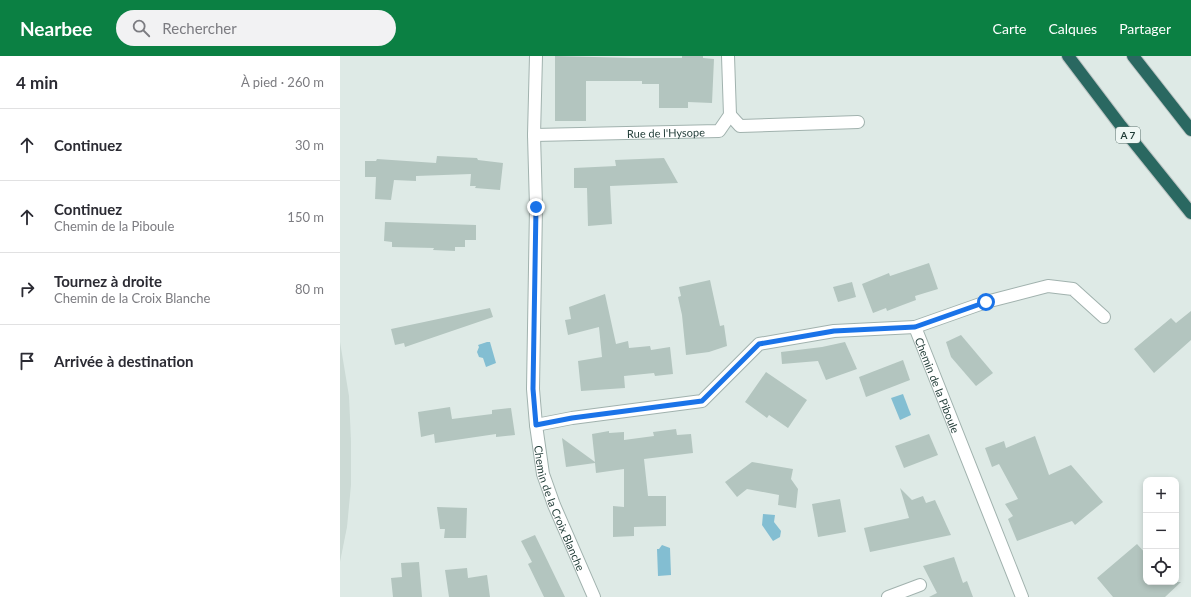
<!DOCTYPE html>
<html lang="fr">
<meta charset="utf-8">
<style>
body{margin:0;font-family:Lato,sans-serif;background:#f2f2f3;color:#2b2b33}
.controls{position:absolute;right:12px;bottom:12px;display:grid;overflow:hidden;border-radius:8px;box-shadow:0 2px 6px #0003}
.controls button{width:36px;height:36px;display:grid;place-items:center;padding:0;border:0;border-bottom:1px solid #e1e1e2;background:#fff;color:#2b2b33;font:20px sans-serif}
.stop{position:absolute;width:12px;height:12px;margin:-9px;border:3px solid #1a73e8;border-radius:50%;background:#fff}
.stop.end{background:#1a73e8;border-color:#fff;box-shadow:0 1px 4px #0008}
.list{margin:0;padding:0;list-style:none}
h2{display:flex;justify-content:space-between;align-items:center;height:52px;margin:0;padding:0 16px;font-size:17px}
h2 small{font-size:13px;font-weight:400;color:#7c7c81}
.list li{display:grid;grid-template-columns:26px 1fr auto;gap:12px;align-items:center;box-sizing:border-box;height:72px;padding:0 16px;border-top:1px solid #e1e1e2}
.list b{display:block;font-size:15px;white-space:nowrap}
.list p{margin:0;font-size:13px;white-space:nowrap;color:#7c7c81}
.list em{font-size:13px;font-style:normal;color:#7c7c81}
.icon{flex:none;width:22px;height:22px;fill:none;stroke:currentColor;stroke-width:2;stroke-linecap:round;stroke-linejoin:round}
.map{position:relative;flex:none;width:851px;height:541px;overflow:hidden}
header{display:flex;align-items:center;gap:24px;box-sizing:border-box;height:56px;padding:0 20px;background:#0b8043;color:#fff}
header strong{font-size:19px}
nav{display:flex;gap:22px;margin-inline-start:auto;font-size:14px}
.search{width:280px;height:36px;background:#f2f2f3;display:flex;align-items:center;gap:10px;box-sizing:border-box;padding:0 14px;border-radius:22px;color:#7c7c81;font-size:15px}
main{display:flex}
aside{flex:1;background:#fff}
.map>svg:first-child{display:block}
.built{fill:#ccdad5}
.water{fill:#83bed2}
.building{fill:#b3c5bf}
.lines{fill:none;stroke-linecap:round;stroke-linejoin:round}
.minor-casing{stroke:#a1b2ae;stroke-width:14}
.highway-casing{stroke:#bcc4c3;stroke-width:14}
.minor{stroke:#fff;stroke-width:12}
.highway{stroke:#2a6861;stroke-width:12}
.route{stroke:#1a73e8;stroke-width:5}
.labels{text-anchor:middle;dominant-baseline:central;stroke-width:4;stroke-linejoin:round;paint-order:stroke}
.shield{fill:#eff7f4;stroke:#5d736f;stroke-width:1}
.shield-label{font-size:10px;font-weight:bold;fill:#1f3b36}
.street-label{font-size:11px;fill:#1f3b36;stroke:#eff7f4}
</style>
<header>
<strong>Nearbee</strong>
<div class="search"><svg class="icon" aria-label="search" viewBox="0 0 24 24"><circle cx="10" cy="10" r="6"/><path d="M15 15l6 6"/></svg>Rechercher</div>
<nav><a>Carte</a><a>Calques</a><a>Partager</a></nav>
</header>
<main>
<aside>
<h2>4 min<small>À pied · 260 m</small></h2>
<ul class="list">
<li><svg class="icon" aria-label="ahead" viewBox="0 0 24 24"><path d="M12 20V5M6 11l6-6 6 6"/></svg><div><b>Continuez</b></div><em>30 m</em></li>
<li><svg class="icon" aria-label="ahead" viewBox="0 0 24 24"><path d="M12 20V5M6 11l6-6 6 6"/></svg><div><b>Continuez</b><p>Chemin de la Piboule</p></div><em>150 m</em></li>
<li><svg class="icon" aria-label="right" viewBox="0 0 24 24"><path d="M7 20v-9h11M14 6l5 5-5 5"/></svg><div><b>Tournez à droite</b><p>Chemin de la Croix Blanche</p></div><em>80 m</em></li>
<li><svg class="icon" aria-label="arrive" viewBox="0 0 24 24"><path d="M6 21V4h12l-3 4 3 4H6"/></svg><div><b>Arrivée à destination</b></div></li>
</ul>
</aside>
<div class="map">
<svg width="851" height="541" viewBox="0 0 851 541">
<rect width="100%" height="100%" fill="#deeae6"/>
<path class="built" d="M0,286L9,340L11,385V429L7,471L0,506Z"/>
<g class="water">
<path d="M147,286H150L156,307L146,311L143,302L139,301L137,296L139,291L138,289Z"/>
<path d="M563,338L571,359L560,364L551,342Z"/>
<path d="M423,458L435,459L434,466L441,475L440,481L433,485L422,469Z"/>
<path d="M322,489L330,492L331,519L318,520L317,493H319Z"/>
</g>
<g class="building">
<path d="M215,0L292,2H342V0H363V2L374,3L372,47L348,46V52H319V28H302V25H246V65H215Z"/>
<path d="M97,100L137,102L138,104L163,107L160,134L135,132L136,130H130L131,118L76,120V125L54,124L51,144L35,143L36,121H25V105H36L37,103L96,107Z"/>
<path d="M324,102L338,127L270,130L272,168L248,170L247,132H234V112L276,110L275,104Z"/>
<path d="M45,166L136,169V184H125V191H115V195L93,194L94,192L52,191V186L44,185Z"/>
<path d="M589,207L598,233L575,240L576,244L560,250L547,255L546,252L533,257L522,228L549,217L550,220Z"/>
<path d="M370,224L380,270L384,269L387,290L369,296L346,299L342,259L338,241L341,240L339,231Z"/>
<path d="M512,226L516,241L498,246L493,231Z"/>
<path d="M265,238L276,288L288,285L289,292L310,290L311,294L330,291L333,318L315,320L314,317L284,320L285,332L241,335L238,305L262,301L259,271L228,279L225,264L231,263L229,251Z"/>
<path d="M150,252L153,261L65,291L64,287L55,289L51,273Z"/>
<path d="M851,255V284L814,317L794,293L831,262L836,267Z"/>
<path d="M621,279L653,317L636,330L611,301L606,286Z"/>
<path d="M505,286L517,313L486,324L478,305L442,308L441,296L482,291Z"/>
<path d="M563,304L570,324L526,341L519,321Z"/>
<path d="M426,316L467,344L448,372L429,359L427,362L405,346Z"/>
<path d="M110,351L112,363L152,358V354L171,352L175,379L156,381V378L95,387L94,378L81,381L78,356Z"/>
<path d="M336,373L337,379L351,378L353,397L304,403L308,440H326V470L294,471V480L273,481V450L284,451V413L256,417L255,407L226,411L222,382L255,406L252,378L269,375V377L284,376V384L314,380L313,376Z"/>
<path d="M589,378L598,399L564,412L555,390Z"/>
<path d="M695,380L709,419L731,409L763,446L735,469L732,465L677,485L668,463L673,460L665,448L678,443L659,408L652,411L645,392L664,385L666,392Z"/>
<path d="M412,406L453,413L451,423L458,433L456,452L438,449L439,439L407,433L397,441L385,426Z"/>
<path d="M560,432L572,444L583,440L586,447L595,444L611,479L530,496L524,472L569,462Z"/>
<path d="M500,443L506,476L478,481L472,448Z"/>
<path d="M97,451L127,452L126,482H104L105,473H100Z"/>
<path d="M195,479L225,541H204L188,508L192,506L181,485Z"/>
<path d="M797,488L806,498V526H841L825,541H773L757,522Z"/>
<path d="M614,501L623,527L627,525L633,541H589L597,537L583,510Z"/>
<path d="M79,506L82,541H53L51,522L62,521L61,507Z"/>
<path d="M127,512L128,522L147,519L150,541H109L105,514Z"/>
</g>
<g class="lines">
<g class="minor-casing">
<g id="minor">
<path id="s1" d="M196,0L194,79L196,151L193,333L196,369L203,418L214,449L254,541"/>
<path d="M390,59L400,70L518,66"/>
<path id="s2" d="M194,79L379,75L390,59L388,0"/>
<path d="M575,271L646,246L708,230L733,233L764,261"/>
<path id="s3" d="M196,369L232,362L362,345L419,288L494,275L575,271L682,541"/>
<path d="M548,541L580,529"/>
</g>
</g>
<g class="highway-casing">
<g id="highway">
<path d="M728,0L781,70L851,157"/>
<path d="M793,0L851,74"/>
</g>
</g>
<use href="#minor" class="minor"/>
<use href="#highway" class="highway"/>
</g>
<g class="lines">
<path class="route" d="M196,151L193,333L196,369L232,362L362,345L419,288L494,275L575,271L646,246"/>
</g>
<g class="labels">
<rect class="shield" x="776" y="71" width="24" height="16" rx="3"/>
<g class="shield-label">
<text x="788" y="79">A 7</text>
</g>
<g class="street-label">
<text stroke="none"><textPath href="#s2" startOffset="132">Rue de l'Hysope</textPath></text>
<text stroke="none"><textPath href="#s3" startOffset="468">Chemin de la Piboule</textPath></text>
<text stroke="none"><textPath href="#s1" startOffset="456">Chemin de la Croix Blanche</textPath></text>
</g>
</g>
</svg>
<div class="controls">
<button>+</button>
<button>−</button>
<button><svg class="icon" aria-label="locate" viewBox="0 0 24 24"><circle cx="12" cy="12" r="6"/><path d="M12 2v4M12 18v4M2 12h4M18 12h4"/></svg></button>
</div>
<div class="stop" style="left:646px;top:246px"></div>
<div class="stop end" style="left:196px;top:151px"></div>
</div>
</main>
